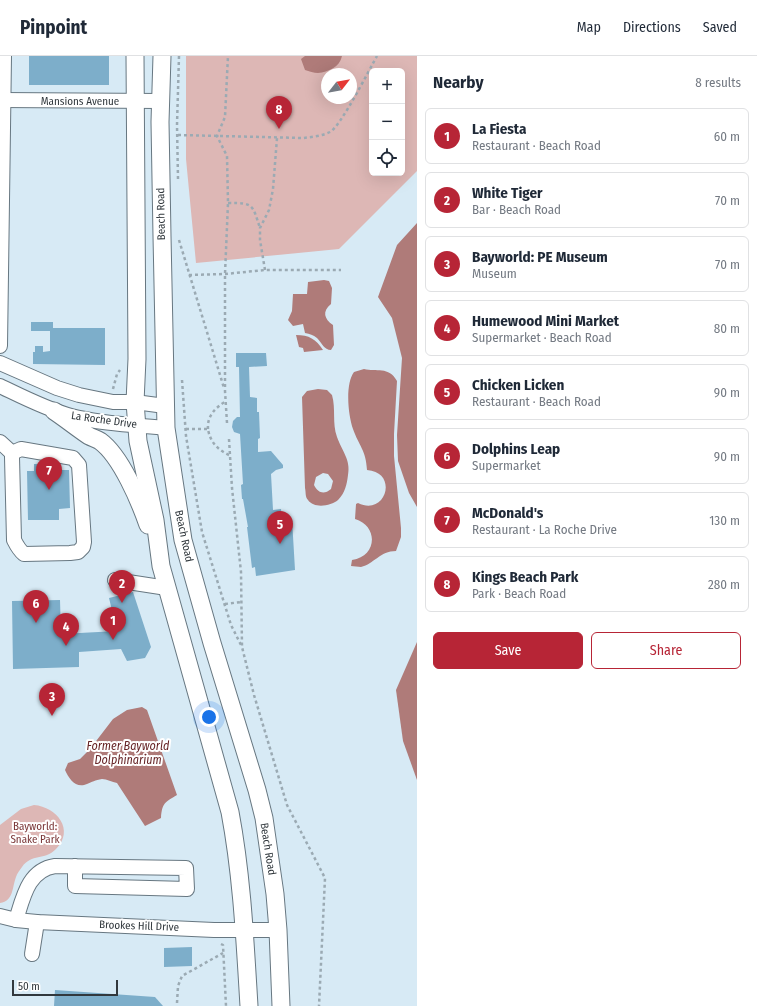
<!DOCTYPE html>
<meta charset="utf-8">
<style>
body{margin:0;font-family:"Fira Sans Condensed",sans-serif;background:#f2f2f3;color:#1f2937}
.controls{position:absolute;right:12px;top:12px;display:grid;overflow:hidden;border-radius:6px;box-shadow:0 4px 16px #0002}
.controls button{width:36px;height:36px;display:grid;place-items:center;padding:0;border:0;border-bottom:1px solid #e0e1e3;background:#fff;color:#1f2937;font:20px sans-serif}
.compass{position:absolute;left:321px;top:12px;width:36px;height:36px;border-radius:50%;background:#fff;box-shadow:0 4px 16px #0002;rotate:59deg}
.scale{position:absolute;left:12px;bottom:10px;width:106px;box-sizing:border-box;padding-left:4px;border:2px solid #31383d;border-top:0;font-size:11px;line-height:14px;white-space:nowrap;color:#31383d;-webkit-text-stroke:3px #fff;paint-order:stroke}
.you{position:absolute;left:209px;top:661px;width:14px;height:14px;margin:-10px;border:3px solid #fff;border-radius:50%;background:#1a73e8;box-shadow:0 0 0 6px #1a73e833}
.badge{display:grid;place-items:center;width:26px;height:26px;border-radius:50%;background:#b72536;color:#fff;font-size:13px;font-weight:700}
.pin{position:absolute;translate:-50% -33px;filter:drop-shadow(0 1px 2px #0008)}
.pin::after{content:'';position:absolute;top:21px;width:14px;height:12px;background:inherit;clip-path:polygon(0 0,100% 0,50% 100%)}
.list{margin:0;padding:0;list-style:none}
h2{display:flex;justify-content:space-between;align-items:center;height:52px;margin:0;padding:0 16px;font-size:17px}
h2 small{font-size:13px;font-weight:400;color:#747a83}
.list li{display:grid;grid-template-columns:26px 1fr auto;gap:12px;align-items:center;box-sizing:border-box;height:56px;margin:0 8px 8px;padding:0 8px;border:1px solid #e0e1e3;border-radius:6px}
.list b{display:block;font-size:15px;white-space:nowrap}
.list p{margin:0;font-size:13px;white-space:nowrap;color:#747a83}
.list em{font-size:13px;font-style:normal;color:#747a83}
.actions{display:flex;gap:8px;padding:12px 16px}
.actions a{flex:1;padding:9px 0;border:1px solid #b72536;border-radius:6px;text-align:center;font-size:14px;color:#b72536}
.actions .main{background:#b72536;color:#fff}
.icon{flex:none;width:22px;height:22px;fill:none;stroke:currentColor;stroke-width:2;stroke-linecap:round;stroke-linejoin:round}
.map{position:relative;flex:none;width:417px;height:950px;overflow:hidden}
header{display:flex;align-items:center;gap:24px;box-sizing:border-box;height:56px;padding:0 20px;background:#fff;border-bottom:1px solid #e0e1e3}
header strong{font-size:19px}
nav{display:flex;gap:22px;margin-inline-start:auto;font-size:14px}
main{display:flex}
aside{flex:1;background:#fff}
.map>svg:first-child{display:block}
.green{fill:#ddb7b5;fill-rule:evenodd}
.water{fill:#af7b79;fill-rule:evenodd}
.building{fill:#7daeca}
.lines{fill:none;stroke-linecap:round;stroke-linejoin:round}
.minor-casing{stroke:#677781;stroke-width:16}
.major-casing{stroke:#677781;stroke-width:19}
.path{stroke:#9baab3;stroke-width:2.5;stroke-dasharray:3 3;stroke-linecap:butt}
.minor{stroke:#fff;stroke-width:14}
.major{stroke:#fff;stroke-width:17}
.labels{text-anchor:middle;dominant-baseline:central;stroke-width:4;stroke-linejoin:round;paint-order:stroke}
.street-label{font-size:11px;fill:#31383d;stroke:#fff}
.park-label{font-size:11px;fill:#7a3637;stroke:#fff}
.water-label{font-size:12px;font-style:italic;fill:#652325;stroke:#fff}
</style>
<header>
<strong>Pinpoint</strong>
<nav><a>Map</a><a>Directions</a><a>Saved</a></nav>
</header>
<main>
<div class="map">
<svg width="417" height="950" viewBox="0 0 417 950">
<rect width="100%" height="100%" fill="#d7eaf5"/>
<g class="green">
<path d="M186,0H417V115L339,193L196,207L186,103ZM372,15H402V117H372ZM327,18H351V42H327Z"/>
<path d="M34,749C57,751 75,774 56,793C44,805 32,797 22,811C20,814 17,817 16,821C12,831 14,845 0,847V769L21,753Z"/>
</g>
<g class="water">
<path d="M305,0H342C340,11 328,16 318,17C314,17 309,15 305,14L301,3Z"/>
<path d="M417,167V451L409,437L398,405L397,379L402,302L392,262L378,241L397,189Z"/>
<path d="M324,224L329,225L332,232L331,248C322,255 324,263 333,269L334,289L331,294C324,294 322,287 317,282C313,279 310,278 305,277L303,268L293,270L288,264L292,255L293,238H307L308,226Z"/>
<path d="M296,279C309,279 316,283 323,294L304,296L303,292L299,291Z"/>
<path d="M364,313C376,316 389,310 397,325L394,378V400L401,472V481L396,495C380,495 374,508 361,511C358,511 354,510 351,510L352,504C377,501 379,470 355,463L356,448L358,447C386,461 399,416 367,414C366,394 359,390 353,373C348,359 345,328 354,316Z"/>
<path d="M318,333L327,334L332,339C336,353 332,367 337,381C342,395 351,404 348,419C347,428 345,437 338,444C331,450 314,453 308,444C305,441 306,436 305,432L302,341L307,335ZM323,417L328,418L333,425L331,433C324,439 318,437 314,429L316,421Z"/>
<path d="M417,586V724L403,685L396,634Z"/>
<path d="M142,651L147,654L177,739C165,746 162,747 161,762L145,770L117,727C112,726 107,723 102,723C95,724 92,726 87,728C76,733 69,723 65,714L68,707L80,703L90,693L113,663L127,654Z"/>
</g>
<g class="building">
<rect x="29" y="0" width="80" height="29"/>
<path d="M31,266H53V272H105V309L33,308V296H35V290H43V296L50,295V275H31Z"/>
<path d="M236,297H266L267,310L249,311L250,341L257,342V356H259L260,382L258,383V396L271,395L283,409V412L276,414L271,418L273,454L281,453L282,465L292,463L295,514L256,520L255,511L252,512L247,471H248L243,443H242L241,429L243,428L240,378L234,376L232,371L233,365L237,361H240L239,311H236Z"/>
<path d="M34,408H56V414H69L70,452L59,453V464H28L27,415H34Z"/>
<path d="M133,536L151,591L145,602L127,605L121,593L79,596V611L13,613L12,545L60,544L61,578L117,575L109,542Z"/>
<path d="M192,891V910L164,911V892Z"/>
<path d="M55,934L155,941L163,950H54Z"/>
</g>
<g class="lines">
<g class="minor-casing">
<g id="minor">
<path d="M0,44L161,45"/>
<path d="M0,290L4,0"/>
<path d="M0,307L57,332L79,339L113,346H135L165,350"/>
<path d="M0,330C23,341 46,353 71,360C102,368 135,369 166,372"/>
<path d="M0,386L12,397"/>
<path d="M21,393L73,402L79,409L84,486L83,491L78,496L70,497L24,498C19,494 17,490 14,484L12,401V397Z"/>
<path d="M115,524L167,532"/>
<path d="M0,860L16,864L37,866L214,874H278"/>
<path d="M16,864C23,842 28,814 55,810L186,812L187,833L75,830V810"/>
<path d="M32,898L37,866"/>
</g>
</g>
<g class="major-casing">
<g id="major">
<path d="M135,0L137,303L135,346L138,385L155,464L161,510L230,756C242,820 245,885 249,950"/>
<path d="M162,0L160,66L162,180L166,372L183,484L212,587L257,734L264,762L275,838L278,874L281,950"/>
<path d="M54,355C66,363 77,372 89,380C93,382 97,383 100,385C121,400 140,446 148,469"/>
</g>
</g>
<g class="path">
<path d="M178,79L303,82C312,81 322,80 330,76C341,70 369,14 377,0"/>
<path d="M178,123L177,69L179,0"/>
<path d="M228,147C254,147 252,148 260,172"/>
<path d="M179,184L224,332"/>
<path d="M265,214L260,184V172L269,154L273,133L277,82"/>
<path d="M189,219L225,218L265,214H341"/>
<path d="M182,324L186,380L202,476L231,569L242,591"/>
<path d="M113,333L117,318L120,314"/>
<path d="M227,367L225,335V218L228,147L227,100L217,80L225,61L228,0"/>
<path d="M186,373H208C210,386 218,394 229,399"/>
<path d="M208,373C207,360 215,352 226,345"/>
<path d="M229,383L232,432L241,516L242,591L254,639L287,749L325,822L319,950"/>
<path d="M225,548L241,546"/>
<path d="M221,888L223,889L226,950"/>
<path d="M177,947L178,930L182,920L223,897"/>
</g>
<use href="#minor" class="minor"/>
<use href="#major" class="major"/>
</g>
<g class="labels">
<g class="street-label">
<text x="80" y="45">Mansions Avenue</text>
<text transform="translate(161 158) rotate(-91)">Beach Road</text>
<text transform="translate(104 364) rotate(8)">La Roche Drive</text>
<text transform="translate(184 480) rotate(78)">Beach Road</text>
<text transform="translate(268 793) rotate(81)">Beach Road</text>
<text transform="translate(139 870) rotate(2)">Brookes Hill Drive</text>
</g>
<g class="park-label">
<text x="35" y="770">Bayworld:<tspan x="35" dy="13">Snake Park</tspan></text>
</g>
<g class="water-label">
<text x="128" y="690">Former Bayworld<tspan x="128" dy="14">Dolphinarium</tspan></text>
</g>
</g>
</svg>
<div class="controls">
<button>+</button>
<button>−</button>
<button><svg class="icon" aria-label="locate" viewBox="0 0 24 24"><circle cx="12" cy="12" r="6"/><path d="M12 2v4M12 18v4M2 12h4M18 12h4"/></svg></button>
</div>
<svg class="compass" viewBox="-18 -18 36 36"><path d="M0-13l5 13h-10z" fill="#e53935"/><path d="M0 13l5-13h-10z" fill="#747a83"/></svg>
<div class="scale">50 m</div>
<div class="you"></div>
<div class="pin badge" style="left:113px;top:584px">1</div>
<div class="pin badge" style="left:122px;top:547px">2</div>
<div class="pin badge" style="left:52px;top:660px">3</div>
<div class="pin badge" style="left:66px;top:590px">4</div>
<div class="pin badge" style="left:280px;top:488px">5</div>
<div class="pin badge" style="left:36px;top:567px">6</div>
<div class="pin badge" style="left:49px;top:434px">7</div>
<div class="pin badge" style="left:279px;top:73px">8</div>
</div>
<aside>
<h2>Nearby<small>8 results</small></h2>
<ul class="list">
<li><span class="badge">1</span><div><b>La Fiesta</b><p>Restaurant · Beach Road</p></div><em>60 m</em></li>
<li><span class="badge">2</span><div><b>White Tiger</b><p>Bar · Beach Road</p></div><em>70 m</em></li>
<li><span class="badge">3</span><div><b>Bayworld: PE Museum</b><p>Museum</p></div><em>70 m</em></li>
<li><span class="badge">4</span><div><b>Humewood Mini Market</b><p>Supermarket · Beach Road</p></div><em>80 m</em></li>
<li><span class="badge">5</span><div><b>Chicken Licken</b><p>Restaurant · Beach Road</p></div><em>90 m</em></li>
<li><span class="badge">6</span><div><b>Dolphins Leap</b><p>Supermarket</p></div><em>90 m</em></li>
<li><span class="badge">7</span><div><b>McDonald's</b><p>Restaurant · La Roche Drive</p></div><em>130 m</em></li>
<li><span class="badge">8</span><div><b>Kings Beach Park</b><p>Park · Beach Road</p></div><em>280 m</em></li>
</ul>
<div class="actions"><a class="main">Save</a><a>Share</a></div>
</aside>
</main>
